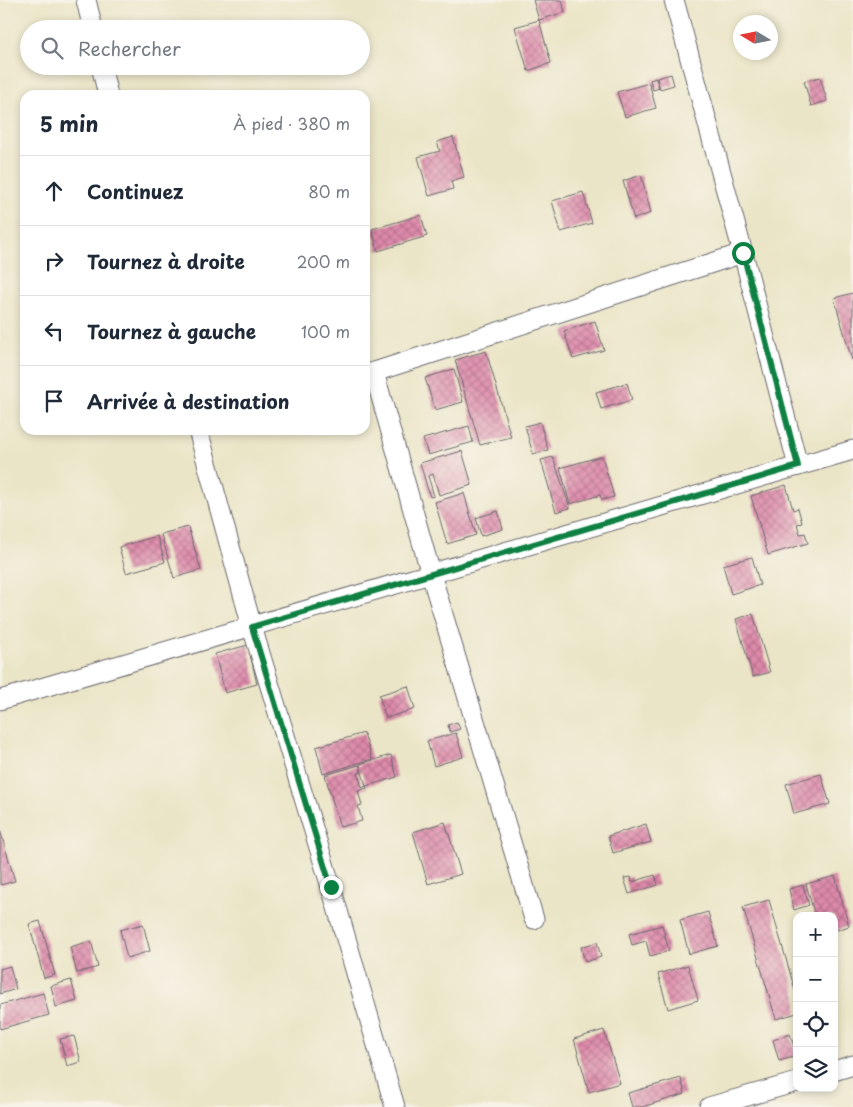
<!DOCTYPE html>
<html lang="fr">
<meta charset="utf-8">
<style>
body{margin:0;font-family:"Playpen Sans",sans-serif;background:#f6f6f7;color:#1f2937}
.controls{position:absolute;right:15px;bottom:15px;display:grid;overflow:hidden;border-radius:10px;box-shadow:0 2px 8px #0003}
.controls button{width:45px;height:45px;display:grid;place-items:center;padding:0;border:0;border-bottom:1px solid #e0e1e3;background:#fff;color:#1f2937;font:25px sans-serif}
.compass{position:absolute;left:733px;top:15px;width:45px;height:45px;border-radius:50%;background:#fff;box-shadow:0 2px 8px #0003;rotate:280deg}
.stop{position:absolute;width:15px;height:15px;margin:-11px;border:4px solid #0b8043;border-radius:50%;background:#fff}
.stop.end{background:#0b8043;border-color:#fff;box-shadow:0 1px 5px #0008}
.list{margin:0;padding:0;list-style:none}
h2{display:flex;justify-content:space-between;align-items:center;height:65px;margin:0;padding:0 20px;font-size:21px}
h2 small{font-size:16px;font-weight:400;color:#747a83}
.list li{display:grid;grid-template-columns:32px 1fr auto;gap:15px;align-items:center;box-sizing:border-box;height:70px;padding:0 20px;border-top:1px solid #e0e1e3}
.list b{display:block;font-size:19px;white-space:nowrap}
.list em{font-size:16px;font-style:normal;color:#747a83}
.icon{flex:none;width:28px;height:28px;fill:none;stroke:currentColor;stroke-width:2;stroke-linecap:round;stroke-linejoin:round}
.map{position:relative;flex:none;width:853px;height:1107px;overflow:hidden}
.search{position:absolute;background:#fff;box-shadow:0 2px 8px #0003;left:20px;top:20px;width:350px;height:55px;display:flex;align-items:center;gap:12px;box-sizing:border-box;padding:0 18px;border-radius:28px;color:#747a83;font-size:19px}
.panel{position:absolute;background:#fff;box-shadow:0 2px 8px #0003;left:20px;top:90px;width:350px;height:345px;border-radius:15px}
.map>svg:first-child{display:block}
.building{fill:url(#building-cross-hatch)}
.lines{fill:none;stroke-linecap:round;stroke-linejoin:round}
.minor-casing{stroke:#68666c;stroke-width:21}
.minor{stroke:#fff;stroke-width:19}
.route{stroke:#0b8043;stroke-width:6}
</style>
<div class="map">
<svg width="853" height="1107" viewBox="0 0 853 1107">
<defs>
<pattern id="building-cross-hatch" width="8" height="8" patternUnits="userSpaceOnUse" patternTransform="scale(1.25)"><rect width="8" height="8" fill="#de8aaa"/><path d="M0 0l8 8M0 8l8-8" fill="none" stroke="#b4708c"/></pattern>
</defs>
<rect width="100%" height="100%" fill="#f7f3e8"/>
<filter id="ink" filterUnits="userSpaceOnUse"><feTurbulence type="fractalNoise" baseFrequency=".02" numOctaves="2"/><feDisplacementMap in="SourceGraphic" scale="10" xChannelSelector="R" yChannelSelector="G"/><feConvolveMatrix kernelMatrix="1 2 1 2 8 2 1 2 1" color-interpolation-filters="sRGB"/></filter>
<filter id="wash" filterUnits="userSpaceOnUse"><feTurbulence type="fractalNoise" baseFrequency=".0096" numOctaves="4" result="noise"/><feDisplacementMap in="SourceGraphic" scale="20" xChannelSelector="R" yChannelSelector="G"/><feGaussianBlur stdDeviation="1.12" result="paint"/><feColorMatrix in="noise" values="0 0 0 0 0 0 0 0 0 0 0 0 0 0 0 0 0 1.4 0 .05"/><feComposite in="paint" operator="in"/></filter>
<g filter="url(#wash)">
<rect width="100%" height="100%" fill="#ebe5c7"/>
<g id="blocks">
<g class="building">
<path d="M533,0H562L565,12L539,20Z"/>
<path d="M539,20L551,63L528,71L515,27Z"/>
<path d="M671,74L674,85L660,89L657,78Z"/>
<path d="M820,77L827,101L811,106L804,81Z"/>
<path d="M656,78L659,88L653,90L650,80Z"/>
<path d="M649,83L656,108L625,117L617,92Z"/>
<path d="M453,137L464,177L451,181L453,189L429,196L418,157L440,151L437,142Z"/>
<path d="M641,175L651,213L634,219L623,181Z"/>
<path d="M583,192L592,223L561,232L552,201Z"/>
<path d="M421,215L427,236L378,251L372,229Z"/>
<path d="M853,293V360H852L834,298Z"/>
<path d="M595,321L604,350L573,359L564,331Z"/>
<path d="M486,351L511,437L480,445L455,360Z"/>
<path d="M454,369L463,402L435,410L425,378Z"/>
<path d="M627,383L632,400L601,409L596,392Z"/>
<path d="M540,422L548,450L533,454L525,426Z"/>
<path d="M469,426L473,442L428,455L423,439Z"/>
<path d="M462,451L472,485L439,495L433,474L428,476L434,496L430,497L420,463Z"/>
<path d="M602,456L614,497L602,500L600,495L570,504L560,468Z"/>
<path d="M553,457L570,508L556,512L541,460Z"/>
<path d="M786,485L793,510L798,508L802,523L797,524L800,534L805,533L808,543L768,555L751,496Z"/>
<path d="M464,493L476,535L447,544L435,502Z"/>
<path d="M498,511L503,529L481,536L476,518Z"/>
<path d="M188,527L201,570L174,578L161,534Z"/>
<path d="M157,536L165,562L126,573L119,547Z"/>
<path d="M752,557L760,585L731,594L723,565Z"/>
<path d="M753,614L770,672L753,677L736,619Z"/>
<path d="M248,645L257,684L225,693L215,654Z"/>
<path d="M408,686L415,709L386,718L379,695Z"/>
<path d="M457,722L460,729L450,732L448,725Z"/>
<path d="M364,733L372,759L323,774L316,747Z"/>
<path d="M456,733L463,757L434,766L427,741Z"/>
<path d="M391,755L397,777L366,786L360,766L361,772L358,773L362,788L366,786L367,788L358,791L362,805L358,806L362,821L340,827L325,775L359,765L360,766V764Z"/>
<path d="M821,774L830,804L794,814L786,784Z"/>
<path d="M445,822L461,874L428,884L413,832Z"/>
<path d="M646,824L651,842L613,853L608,836Z"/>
<path d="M0,830L15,881L0,885Z"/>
<path d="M655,875L658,885L629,894L624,878L631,877L632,882Z"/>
<path d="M835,876L849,926L834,931V916H815L806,884Z"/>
<path d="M803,885L809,905L794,910L789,889Z"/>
<path d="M769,900L797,997V1013L776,1019L743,907Z"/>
<path d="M708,912L718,946L689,954L680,920Z"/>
<path d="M40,921L55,975L44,978L29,924Z"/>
<path d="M143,924L150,951L127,958L120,930Z"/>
<path d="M662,925L669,951L650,956L646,941L632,945L629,934Z"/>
<path d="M91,941L98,967L77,973L70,947Z"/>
<path d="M597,942L601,957L585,962L581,947Z"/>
<path d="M688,965L698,1000L668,1009L658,974Z"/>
<path d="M10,966L16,989L0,994V969Z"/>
<path d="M71,980L77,1001L56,1007L51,986Z"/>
<path d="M43,993L49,1015L0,1029V1005Z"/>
<path d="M604,1030L620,1083L589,1092L574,1039Z"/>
<path d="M790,1034L797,1056L779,1061L773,1040Z"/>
<path d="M74,1036L81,1062L67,1066L60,1039Z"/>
<path d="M681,1078L685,1094L642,1107H632L628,1093Z"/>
</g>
</g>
</g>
<g filter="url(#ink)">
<use href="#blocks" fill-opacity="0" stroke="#68666c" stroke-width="1"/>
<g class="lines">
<g class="minor-casing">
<g id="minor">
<path d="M86,0L93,29"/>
<path d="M674,0L743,253L798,466"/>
<path d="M101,66L108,95"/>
<path d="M374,372L431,574L534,919"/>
<path d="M365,375L743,253"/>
<path d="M198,430L252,627L331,887L395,1107"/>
<path d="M0,700L853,450"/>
<path d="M834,1071L853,1065"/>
<path d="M709,1107L797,1082"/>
</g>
</g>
<use href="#minor" class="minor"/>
</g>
</g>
<g class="lines" filter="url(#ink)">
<path class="route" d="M331,887L252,627L798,466L743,253"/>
</g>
</svg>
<div class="controls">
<button>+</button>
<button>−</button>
<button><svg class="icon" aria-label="locate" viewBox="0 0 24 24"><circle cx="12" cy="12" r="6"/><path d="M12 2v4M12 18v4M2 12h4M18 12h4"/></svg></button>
<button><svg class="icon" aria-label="layers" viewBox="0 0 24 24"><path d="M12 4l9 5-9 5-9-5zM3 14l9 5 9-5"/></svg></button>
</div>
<svg class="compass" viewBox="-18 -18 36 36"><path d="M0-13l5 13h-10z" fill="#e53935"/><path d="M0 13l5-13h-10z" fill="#747a83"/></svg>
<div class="stop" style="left:743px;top:253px"></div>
<div class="stop end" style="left:331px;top:887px"></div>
<div class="search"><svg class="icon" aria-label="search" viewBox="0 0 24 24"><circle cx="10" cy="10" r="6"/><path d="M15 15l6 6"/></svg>Rechercher</div>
<section class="panel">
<h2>5 min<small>À pied · 380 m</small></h2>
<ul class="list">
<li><svg class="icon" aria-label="ahead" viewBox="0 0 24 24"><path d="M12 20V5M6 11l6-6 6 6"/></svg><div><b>Continuez</b></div><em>80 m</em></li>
<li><svg class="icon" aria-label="right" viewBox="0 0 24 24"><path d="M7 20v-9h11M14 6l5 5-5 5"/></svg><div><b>Tournez à droite</b></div><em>200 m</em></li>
<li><svg class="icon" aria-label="left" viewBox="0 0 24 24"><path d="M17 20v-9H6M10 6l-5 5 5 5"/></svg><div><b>Tournez à gauche</b></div><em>100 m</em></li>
<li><svg class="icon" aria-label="arrive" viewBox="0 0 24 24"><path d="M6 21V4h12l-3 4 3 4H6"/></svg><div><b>Arrivée à destination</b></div></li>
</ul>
</section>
</div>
